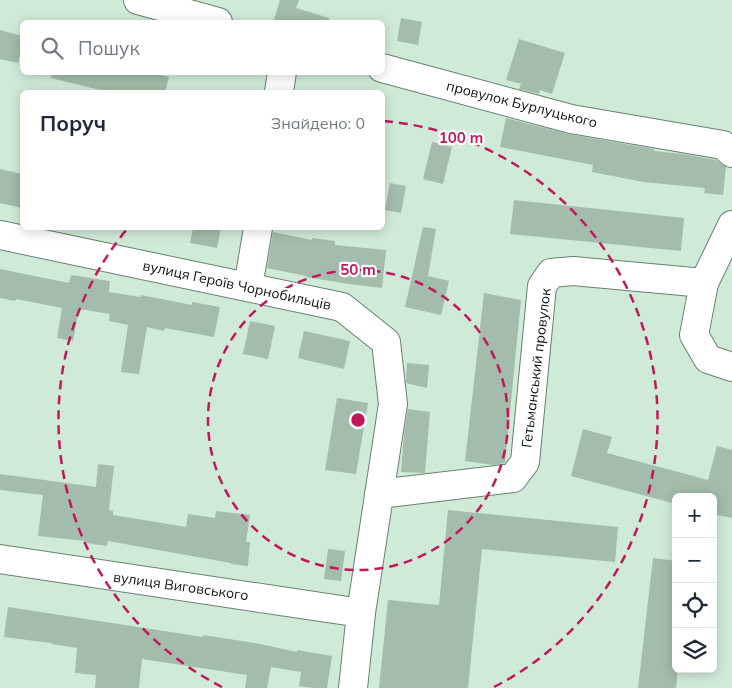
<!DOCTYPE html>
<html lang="uk">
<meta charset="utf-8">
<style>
body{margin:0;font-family:Mulish,sans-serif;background:#f6f6f7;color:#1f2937}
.controls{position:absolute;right:15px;bottom:15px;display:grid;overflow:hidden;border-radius:8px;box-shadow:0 2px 12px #0003}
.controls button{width:45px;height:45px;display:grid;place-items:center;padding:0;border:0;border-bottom:1px solid #e0e1e3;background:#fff;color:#1f2937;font:25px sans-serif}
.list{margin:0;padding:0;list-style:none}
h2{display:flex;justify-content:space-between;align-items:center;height:65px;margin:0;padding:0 20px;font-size:21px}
h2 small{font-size:16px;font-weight:400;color:#747a83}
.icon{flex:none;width:28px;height:28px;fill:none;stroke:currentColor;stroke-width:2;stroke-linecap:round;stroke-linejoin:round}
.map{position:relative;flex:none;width:732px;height:688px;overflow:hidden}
.search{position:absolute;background:#fff;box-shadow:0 2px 12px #0003;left:20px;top:20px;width:365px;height:55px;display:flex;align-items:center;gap:12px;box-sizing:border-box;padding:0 18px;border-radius:8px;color:#747a83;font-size:19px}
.panel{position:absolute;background:#fff;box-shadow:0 2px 12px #0003;left:20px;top:90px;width:365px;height:140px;border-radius:8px}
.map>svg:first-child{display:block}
.building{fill:#a3bcab}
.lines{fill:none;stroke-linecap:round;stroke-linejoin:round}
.minor-casing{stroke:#698171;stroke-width:30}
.minor{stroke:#fff;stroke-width:28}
.ring{fill:none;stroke:#c2185b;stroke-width:2.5;stroke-dasharray:9 6}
.labels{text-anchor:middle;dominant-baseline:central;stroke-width:4.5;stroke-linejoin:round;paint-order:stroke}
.street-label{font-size:14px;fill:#0b140e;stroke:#fff}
.centre{fill:#c2185b;stroke:#fff;stroke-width:2.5}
.ring-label{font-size:15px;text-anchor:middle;font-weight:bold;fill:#c2185b;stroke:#fff;stroke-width:4.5;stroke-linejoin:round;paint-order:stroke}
</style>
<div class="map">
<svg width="732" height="688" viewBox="0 0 732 688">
<rect width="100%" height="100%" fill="#d0ead8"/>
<g class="building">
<path d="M280,0H299L296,8L329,18V22H283L274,20Z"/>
<path d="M401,18L422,22L418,45L397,41Z"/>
<path d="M0,30L22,36V44L18,63L0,59Z"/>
<path d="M519,39L565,53L552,94L540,90L539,94L519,89L521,84L506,80Z"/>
<path d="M52,72H150L169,77L165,92H108L51,78Z"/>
<path d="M506,118L568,134L654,149V151L683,154L716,160L726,167L723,195L704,193L705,188L644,182L592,172L593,165L500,147Z"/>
<path d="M432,142L452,147L443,184L423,179Z"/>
<path d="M0,169L22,174V208L0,203Z"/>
<path d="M390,183L406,186L401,213L385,210Z"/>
<path d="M514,200L684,218L681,251L510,234Z"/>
<path d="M423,227L436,229L428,276L449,281L441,315L405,307Z"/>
<path d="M193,228H221L217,248L190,243Z"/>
<path d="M273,232L312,240V238L335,241V245L386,250L382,288L349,284L306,277V276L267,268Z"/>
<path d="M0,269L69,283L71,275L110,281L109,292L140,297L141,295L192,305V302L220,307L214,337L165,328L164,331L147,327L139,374L121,372L128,325L109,321L110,314L79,309L73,341L57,338L62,308L16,299L15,301L0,298Z"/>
<path d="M484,293L521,300L505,463L493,465L465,461Z"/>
<path d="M250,321L275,326L268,359L243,354Z"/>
<path d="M304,331L350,341L344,369L298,358Z"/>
<path d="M407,363L429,365L427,388L406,383V377Z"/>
<path d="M337,398L368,403L356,474L325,470Z"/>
<path d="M408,409L430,412L425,473L401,472L404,434Z"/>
<path d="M583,429L612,437L607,453L708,480L717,446L732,450V518L713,514V497H676V504L571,476Z"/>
<path d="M98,464L114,466L109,510L113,511V515L186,527L188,514L215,518L216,511L250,515L246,542H250L248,566L231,564V563L108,541L107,546L86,543L87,541L38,536L43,495L0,490V474L96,487Z"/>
<path d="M448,510L618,527L615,562L482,549L468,688H379L388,600L439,605Z"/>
<path d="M328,549L345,551L341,581L324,579Z"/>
<path d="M653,558L676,561V669H678L676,688H638Z"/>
<path d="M8,607L203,637V635L255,643L297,652V650L332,656L327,688H314L299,686L301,672L271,667L267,688H245L247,675L142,659L139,688H95L96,675L75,673L77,648L51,644V643L4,637Z"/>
</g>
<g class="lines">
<g class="minor-casing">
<g id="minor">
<path d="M138,0L218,22"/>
<path d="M382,68L571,119L723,145L732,153"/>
<path d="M279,92L282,72"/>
<path d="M732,225L704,283L694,335L708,359L732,367"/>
<path d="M0,235L342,307L386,342L393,404L361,613L353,688"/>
<path d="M248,287L258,228"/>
<path d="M379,494L513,478L525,462L542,286L551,273L573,271L704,283"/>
<path d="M0,559L361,613"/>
</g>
</g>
<use href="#minor" class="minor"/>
</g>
<g class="ring">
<circle cx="358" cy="420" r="150"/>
<path d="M222 687A300 300 0 0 1 127 229M384 121A300 300 0 0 1 494 687"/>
</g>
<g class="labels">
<g class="street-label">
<text transform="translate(522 104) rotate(14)">провулок Бурлуцького</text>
<text transform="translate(237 285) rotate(12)">вулиця Героїв Чорнобильців</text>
<text transform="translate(536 368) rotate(-83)">Гетьманський провулок</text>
<text transform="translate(181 586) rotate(8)">вулиця Виговського</text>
</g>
</g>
<circle cx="358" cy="420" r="8" class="centre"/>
<g class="ring-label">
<text x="461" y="143">100 m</text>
<text x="358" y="275">50 m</text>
</g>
</svg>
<div class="controls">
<button>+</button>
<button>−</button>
<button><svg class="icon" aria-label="locate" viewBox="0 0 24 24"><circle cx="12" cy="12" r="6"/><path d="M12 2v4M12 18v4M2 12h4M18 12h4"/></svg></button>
<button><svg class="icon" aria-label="layers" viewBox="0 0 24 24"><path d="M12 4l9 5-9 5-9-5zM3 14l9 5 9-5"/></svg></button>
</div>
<div class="search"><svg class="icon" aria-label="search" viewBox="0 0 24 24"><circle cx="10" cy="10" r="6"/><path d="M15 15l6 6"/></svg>Пошук</div>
<section class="panel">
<h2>Поруч<small>Знайдено: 0</small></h2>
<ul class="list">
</ul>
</section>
</div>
